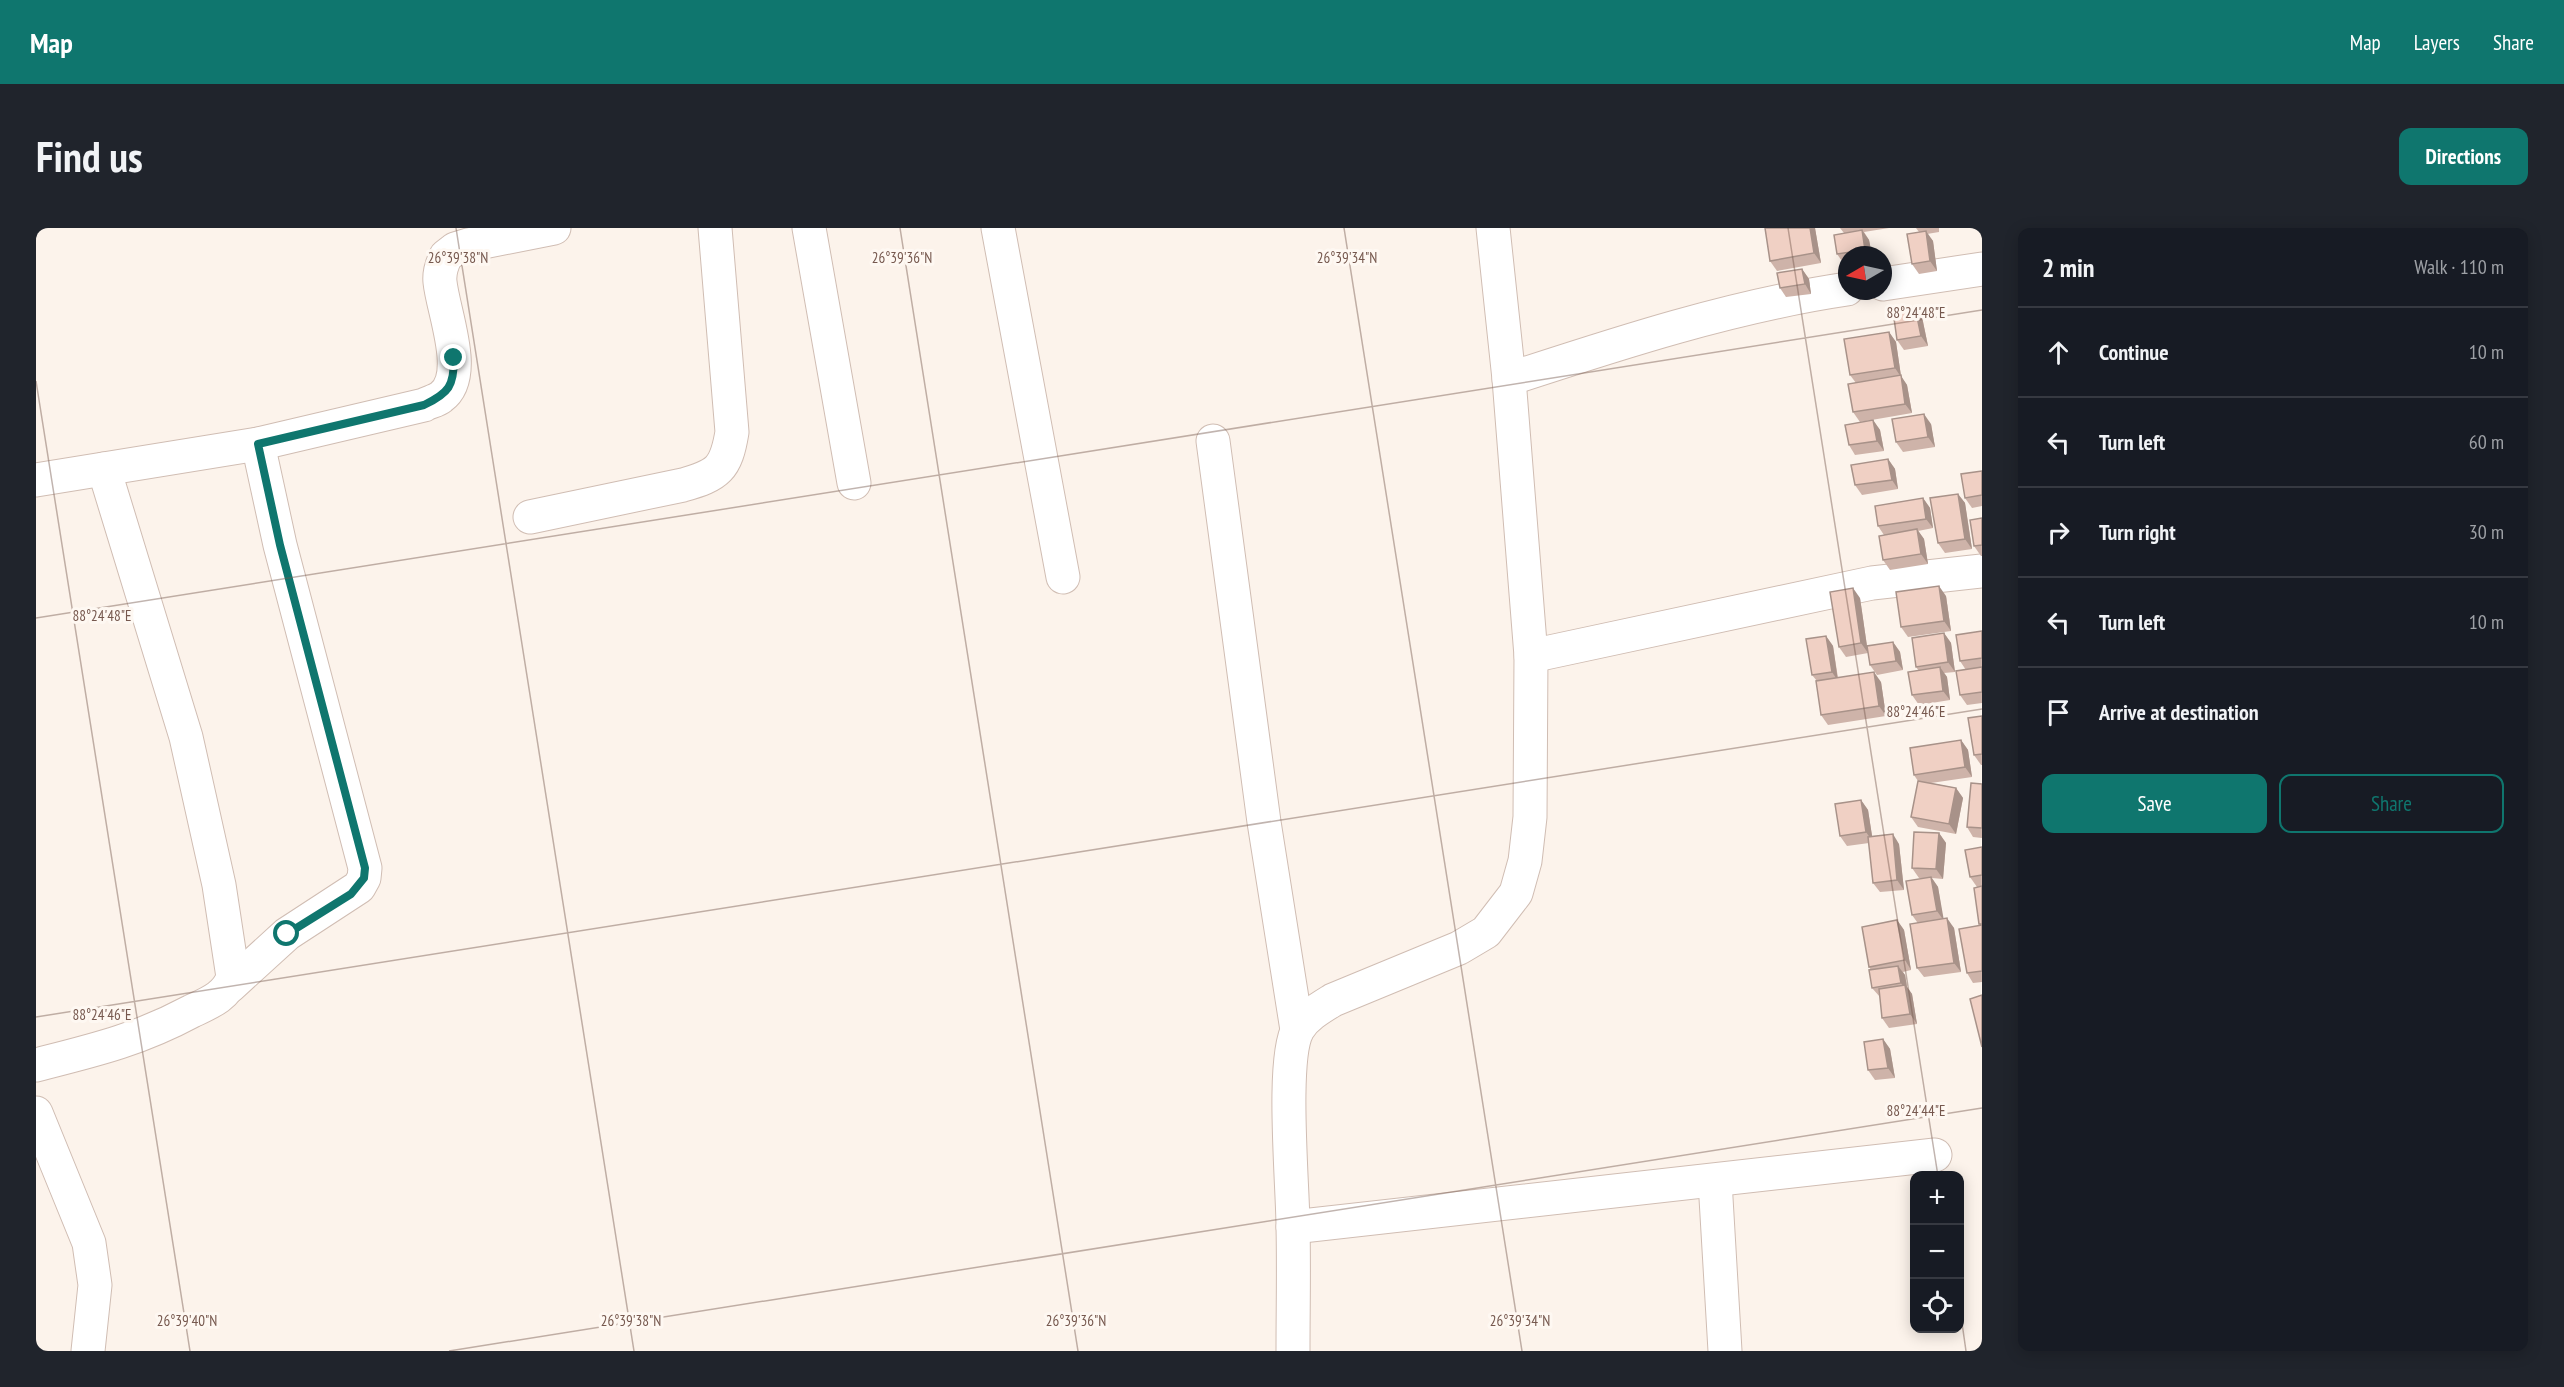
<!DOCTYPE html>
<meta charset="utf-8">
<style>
body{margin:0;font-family:"PT Sans Narrow",sans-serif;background:#20242c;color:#f1f3f6}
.controls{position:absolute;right:18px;bottom:18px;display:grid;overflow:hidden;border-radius:12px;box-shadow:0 3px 15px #0003}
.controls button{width:54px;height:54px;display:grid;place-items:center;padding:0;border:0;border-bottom:2px solid #363941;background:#171b24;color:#f1f3f6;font:30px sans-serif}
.compass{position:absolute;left:1802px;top:18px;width:54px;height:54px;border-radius:50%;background:#171b24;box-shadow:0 3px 15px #0003;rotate:261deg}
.stop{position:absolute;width:18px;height:18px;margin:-14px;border:4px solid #0f766e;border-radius:50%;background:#fff}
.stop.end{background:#0f766e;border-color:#fff;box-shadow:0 2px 6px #0008}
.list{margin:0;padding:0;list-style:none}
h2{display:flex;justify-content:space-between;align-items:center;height:78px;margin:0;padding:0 24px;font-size:26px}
h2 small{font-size:20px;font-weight:400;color:#9ea1a6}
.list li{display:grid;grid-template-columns:39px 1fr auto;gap:18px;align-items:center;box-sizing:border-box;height:90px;padding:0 24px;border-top:2px solid #363941}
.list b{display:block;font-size:22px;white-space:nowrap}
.list em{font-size:20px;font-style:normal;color:#9ea1a6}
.actions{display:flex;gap:12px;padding:18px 24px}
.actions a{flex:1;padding:14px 0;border:2px solid #0f766e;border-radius:12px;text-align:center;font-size:21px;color:#0f766e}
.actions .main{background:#0f766e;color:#fff}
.icon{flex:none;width:33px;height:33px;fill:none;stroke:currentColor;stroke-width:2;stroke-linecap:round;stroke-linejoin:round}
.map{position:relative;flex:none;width:1946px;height:1123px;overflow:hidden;border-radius:12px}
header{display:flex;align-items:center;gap:36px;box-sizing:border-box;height:84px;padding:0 30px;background:#0f766e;color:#fff}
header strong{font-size:28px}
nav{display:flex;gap:33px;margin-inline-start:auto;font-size:21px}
.intro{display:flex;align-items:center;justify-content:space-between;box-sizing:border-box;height:144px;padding:0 36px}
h1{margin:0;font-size:42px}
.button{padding:15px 27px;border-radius:12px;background:#0f766e;color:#fff;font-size:21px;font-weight:700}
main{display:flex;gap:36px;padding:0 36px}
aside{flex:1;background:#171b24;border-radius:12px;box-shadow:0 3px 15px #0003}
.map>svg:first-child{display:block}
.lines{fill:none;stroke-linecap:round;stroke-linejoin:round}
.minor-casing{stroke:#d0bdb3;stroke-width:35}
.minor{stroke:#fff;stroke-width:33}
.wall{fill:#ceb3a9}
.shaded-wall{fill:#a89289}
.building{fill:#f0d0c4;stroke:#a89289;stroke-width:1.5}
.route{stroke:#0f766e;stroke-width:8}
.ticks{fill:none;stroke:#76584e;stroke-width:1.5;stroke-opacity:0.45}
.ticks-label{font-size:15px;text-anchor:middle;fill:#76584e;stroke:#fef8f2;stroke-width:6;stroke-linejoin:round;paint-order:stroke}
</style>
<header>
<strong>Map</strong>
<nav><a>Map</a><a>Layers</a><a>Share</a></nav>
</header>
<div class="intro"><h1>Find us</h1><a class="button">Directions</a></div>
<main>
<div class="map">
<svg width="1946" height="1123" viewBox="0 0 1946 1123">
<rect width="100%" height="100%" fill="#fcf3eb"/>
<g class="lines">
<g class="minor-casing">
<g id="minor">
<path d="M773,0L818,255"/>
<path d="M962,0L1027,349"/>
<path d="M1847,56L1946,41"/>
<path d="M1473,151C1583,115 1696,78 1811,61"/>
<path d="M1177,213L1228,594L1261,802"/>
<path d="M0,252L222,216L388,177C393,174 400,173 405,169C434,148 407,84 404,54C403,45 406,36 410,28L419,21L432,17L518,0"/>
<path d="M494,289L647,257C682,247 690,241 696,204L679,0"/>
<path d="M1495,428L1836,355L1946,343"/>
<path d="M194,758L251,706L323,659L328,650L329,640L244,317L222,216"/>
<path d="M0,837C59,822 102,812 156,783C173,775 191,768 197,749L183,657L150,509L68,241"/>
<path d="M0,885L53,1015L59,1057L52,1123"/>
<path d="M1679,953L1689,1123"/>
<path d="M1257,999L1899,927"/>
<path d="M1257,1123C1257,1082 1258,1040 1257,999C1257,959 1245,831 1262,801C1270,788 1284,780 1297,772L1423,720L1450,704L1480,665L1489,633L1494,589L1495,428L1473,151L1457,0"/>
</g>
</g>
<use href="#minor" class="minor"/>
</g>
<g class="wall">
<path d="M1779,0L1785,35L1741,43L1734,33Z"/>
<path d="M1804,0H1853L1828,4L1833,12L1836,27H1811V35L1808,36L1801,26L1808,5Z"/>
<path d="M1880,0H1903V4L1891,6L1897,13L1901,43L1883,46L1876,36L1883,4Z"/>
<path d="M1766,41L1773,51L1775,66L1750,69L1744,60Z"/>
<path d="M1886,89L1892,118L1868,122L1861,112Z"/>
<path d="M1853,104L1860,114L1865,148L1871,157L1876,185L1824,194L1817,184L1820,155L1814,147Z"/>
<path d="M1837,192L1844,202L1848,223L1819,227L1813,217Z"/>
<path d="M1895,196L1899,219L1867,224L1860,214Z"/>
<path d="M1852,231L1859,241L1862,261L1826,267L1819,257Z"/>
<path d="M1946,243V278L1936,280L1929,270Z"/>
<path d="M1922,266L1929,275L1936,321L1909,325L1902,315Z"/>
<path d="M1887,270L1894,280L1897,300L1882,303L1888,311L1892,336L1854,342L1847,332L1848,307L1842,298Z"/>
<path d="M1946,290V328H1945L1938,318Z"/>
<path d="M1910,368L1915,403L1872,409L1865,399Z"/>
<path d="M1824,370L1832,425L1810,429L1803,419Z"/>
<path d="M1946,403V475L1931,477L1924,467L1930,442L1924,433Z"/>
<path d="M1908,405L1915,415L1919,444L1908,445L1911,449L1914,472L1883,477L1876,467L1883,443L1880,439Z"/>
<path d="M1790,408L1797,418L1802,450L1845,454L1850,488L1792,497L1785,487L1781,453L1776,447Z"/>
<path d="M1857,414L1864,424L1867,442L1841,447L1834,437Z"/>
<path d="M1946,488V537H1945L1938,527Z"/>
<path d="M1925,512L1932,522L1936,549L1895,555L1920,560L1927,570L1920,606L1882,599L1875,589L1882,553L1878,547Z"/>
<path d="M1946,556V610L1937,609L1931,599Z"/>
<path d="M1825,572L1832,582L1836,608L1863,616L1868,662L1844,664L1837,655L1833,615L1811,618L1804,608Z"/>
<path d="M1903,605L1910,615L1907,651L1896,650L1902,659L1907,691L1918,700L1925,744L1888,749L1881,740V694L1876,687L1889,650H1883L1876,640Z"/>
<path d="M1946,619V658L1941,659L1934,649Z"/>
<path d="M1946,658V754L1937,755L1931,745L1944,697L1943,696Z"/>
<path d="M1861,692L1868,702L1875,742L1867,744L1869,747L1871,759L1876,766L1881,796L1853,800L1846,790L1844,769L1836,760L1835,742L1833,739Z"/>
<path d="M1847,811L1854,821L1859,850L1839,852L1832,842Z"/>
</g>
<g class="shaded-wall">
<path d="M1774,0H1779L1785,35L1778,25Z"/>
<path d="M1826,2L1833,12L1836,27H1833L1829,22Z"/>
<path d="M1890,3L1897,13L1901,43L1894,33Z"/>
<path d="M1766,41L1773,51L1775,66L1769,56Z"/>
<path d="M1879,79L1886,89L1892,118L1885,108Z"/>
<path d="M1853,104L1860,114L1865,148L1871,157L1876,185L1869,176L1865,149L1859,140Z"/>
<path d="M1888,186L1895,196L1899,219L1892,209Z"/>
<path d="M1837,192L1844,202L1848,223L1841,213Z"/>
<path d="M1852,231L1859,241L1862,261L1856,252Z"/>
<path d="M1922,266L1929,275L1936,321L1929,311Z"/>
<path d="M1887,270L1894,280L1897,300L1890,291Z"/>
<path d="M1881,301L1888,311L1892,336L1885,326Z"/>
<path d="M1903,358L1910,368L1915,403L1908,393Z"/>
<path d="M1817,360L1824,370L1832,425L1825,415Z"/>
<path d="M1908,405L1915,415L1919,444L1912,434Z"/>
<path d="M1790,408L1797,418L1802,453L1796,444Z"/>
<path d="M1857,414L1864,424L1867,442L1860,433Z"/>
<path d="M1904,439L1911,449L1914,472L1907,463Z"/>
<path d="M1838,444L1845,454L1850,488L1843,478Z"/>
<path d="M1925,512L1932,522L1936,549L1929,539Z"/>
<path d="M1920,560L1927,570L1920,606L1913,596Z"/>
<path d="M1825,572L1832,582L1837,614L1830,604Z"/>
<path d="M1903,605L1910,615L1907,651L1900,641Z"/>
<path d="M1857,606L1863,616L1868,662L1861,652Z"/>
<path d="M1895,649L1902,659L1908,693L1901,683Z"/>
<path d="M1911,690L1918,700L1925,744L1918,735Z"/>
<path d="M1861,692L1868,702L1875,742L1869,732Z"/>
<path d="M1862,738L1869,747L1871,759L1876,766L1881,796L1874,786L1870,763L1865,755Z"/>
<path d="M1847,811L1854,821L1859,850L1852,840Z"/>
</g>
<g class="building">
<path d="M1729,0H1774L1778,25L1734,33Z"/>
<path d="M1826,2L1829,22L1801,26L1798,7Z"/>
<path d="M1890,3L1894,33L1876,36L1871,6Z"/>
<path d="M1766,41L1769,56L1744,60L1741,45Z"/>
<path d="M1879,79L1885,108L1861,112L1857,83Z"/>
<path d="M1853,104L1859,140L1814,147L1808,111Z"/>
<path d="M1865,147L1869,176L1817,184L1812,156Z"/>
<path d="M1888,186L1892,209L1860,214L1856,191Z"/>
<path d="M1837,192L1841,213L1813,217L1809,197Z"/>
<path d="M1852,231L1856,252L1819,257L1815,237Z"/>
<path d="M1946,243V267L1929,270L1925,246Z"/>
<path d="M1922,266L1929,311L1902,315L1894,270Z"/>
<path d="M1887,270L1890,291L1842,298L1839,278Z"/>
<path d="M1946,290V317L1938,318L1934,292Z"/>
<path d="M1881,301L1885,326L1847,332L1843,308Z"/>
<path d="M1903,358L1908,393L1865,399L1860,364Z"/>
<path d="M1817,360L1825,415L1803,419L1794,364Z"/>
<path d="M1946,403V430L1924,433L1920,407Z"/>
<path d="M1908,405L1912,434L1880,439L1876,410Z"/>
<path d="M1790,408L1796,444L1776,447L1770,411Z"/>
<path d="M1857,414L1860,433L1834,437L1831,418Z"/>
<path d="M1904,439L1907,463L1876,467L1872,444Z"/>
<path d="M1946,439V464L1924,467L1920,443Z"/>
<path d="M1838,444L1843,478L1785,487L1780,453Z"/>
<path d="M1946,488V526L1938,527L1932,490Z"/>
<path d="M1925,512L1929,539L1878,547L1874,520Z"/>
<path d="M1882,553L1920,560L1913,596L1875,589Z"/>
<path d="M1935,555L1946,556V600L1931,599Z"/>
<path d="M1825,572L1830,604L1804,608L1799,576Z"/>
<path d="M1878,604L1903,605L1900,641L1876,640Z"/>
<path d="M1857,606L1861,652L1837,655L1832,609Z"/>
<path d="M1946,619V647L1934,649L1929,622Z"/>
<path d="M1895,649L1901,683L1876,687L1870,653Z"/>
<path d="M1946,658V696H1943L1938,660Z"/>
<path d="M1911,690L1918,735L1881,740L1874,696Z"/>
<path d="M1861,692L1869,732L1833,739L1826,699Z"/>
<path d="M1946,697V743L1931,745L1923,701Z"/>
<path d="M1862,738L1865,755L1836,760L1833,742Z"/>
<path d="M1869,757L1874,786L1846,790L1843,761Z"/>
<path d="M1946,767V819L1934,771Z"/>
<path d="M1847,811L1852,840L1832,842L1828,814Z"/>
</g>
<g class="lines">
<path class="route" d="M251,706L315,666L328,650L329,640L244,317L222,216L388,177C413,165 418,158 418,130"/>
</g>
<path class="ticks" d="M420,0L598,1123M864,0L1042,1123M1308,0L1486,1123M1752,0L1902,948M0,153L154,1123M0,390L1946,82M0,789L1946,481M1924,1081L1930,1123M413,1123L1946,880"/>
<g class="ticks-label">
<text x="422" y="35">26°39'38"N</text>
<text x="866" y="35">26°39'36"N</text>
<text x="1311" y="35">26°39'34"N</text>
<text x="1880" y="90">88°24'48"E</text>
<text x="66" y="393">88°24'48"E</text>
<text x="1880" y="489">88°24'46"E</text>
<text x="66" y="792">88°24'46"E</text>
<text x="1880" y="888">88°24'44"E</text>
<text x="151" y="1098">26°39'40"N</text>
<text x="595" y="1098">26°39'38"N</text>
<text x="1040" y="1098">26°39'36"N</text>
<text x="1484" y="1098">26°39'34"N</text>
</g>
</svg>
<div class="controls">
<button>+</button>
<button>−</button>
<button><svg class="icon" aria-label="locate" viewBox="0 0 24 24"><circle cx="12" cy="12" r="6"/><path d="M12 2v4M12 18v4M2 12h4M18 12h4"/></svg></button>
</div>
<svg class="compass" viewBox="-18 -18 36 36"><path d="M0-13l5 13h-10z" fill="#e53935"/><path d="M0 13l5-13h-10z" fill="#9ea1a6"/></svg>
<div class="stop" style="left:251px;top:706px"></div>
<div class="stop end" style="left:418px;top:130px"></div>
</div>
<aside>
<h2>2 min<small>Walk · 110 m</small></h2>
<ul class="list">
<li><svg class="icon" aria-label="ahead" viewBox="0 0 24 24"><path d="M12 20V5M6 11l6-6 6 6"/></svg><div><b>Continue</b></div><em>10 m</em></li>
<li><svg class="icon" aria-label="left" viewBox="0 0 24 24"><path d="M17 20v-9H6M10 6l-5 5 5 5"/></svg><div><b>Turn left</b></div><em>60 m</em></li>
<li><svg class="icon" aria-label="right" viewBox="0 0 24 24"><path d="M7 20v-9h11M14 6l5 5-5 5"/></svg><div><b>Turn right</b></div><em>30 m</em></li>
<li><svg class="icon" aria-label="left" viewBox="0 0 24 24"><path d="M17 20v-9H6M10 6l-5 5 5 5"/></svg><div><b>Turn left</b></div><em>10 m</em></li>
<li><svg class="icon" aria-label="arrive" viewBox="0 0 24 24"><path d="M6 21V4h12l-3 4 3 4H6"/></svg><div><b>Arrive at destination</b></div></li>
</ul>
<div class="actions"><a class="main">Save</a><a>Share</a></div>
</aside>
</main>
